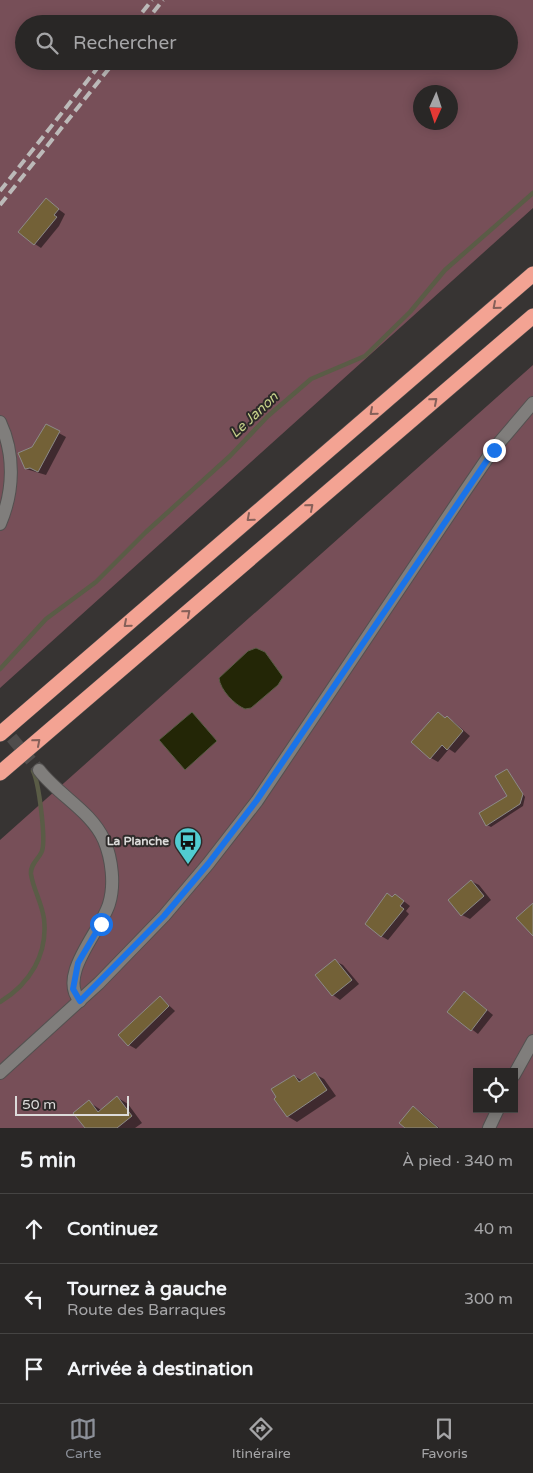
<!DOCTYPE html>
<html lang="fr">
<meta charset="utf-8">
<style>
body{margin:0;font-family:"Varela Round",sans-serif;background:#312f2e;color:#f1f3f6}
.controls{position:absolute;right:15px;bottom:15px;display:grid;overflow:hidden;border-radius:0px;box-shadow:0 2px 12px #0003}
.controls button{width:45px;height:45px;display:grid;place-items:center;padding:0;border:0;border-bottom:1px solid #454443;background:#292726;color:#f1f3f6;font:25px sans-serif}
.compass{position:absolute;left:413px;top:85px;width:45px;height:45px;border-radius:50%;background:#292726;box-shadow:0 2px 12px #0003;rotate:183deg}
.scale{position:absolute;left:15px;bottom:12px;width:114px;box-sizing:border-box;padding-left:5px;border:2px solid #dcdbda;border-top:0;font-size:14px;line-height:18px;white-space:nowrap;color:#dcdbda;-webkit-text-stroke:4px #2d2a29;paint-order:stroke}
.stop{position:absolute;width:15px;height:15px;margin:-11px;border:4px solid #1a73e8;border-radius:50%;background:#fff}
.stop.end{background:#1a73e8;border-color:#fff;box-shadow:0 1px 5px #0008}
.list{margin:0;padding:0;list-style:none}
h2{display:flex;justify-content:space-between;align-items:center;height:65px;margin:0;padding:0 20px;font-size:21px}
h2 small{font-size:16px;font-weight:400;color:#a5a5a7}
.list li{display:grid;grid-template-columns:32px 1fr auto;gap:15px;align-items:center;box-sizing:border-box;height:70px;padding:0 20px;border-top:1px solid #454443}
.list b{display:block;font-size:19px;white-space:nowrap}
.list p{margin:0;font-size:16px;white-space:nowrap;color:#a5a5a7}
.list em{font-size:16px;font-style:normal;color:#a5a5a7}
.icon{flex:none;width:28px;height:28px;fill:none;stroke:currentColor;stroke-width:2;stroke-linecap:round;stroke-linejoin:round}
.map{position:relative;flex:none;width:533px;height:1128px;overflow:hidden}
.search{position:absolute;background:#292726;box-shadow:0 2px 12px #0003;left:15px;right:15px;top:15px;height:55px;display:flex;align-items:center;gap:12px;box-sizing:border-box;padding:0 18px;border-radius:28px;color:#a5a5a7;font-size:19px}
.sheet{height:275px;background:#292726}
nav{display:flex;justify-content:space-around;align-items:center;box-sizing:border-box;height:70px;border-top:1px solid #454443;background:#292726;font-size:14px;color:#a5a5a7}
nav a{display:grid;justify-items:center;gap:2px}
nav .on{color:#8c9099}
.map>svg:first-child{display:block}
.green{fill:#774f58;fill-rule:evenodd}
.water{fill:#232606;stroke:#5a5c46}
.shadow{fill:#0007}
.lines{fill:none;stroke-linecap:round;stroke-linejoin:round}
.stream{stroke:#5a5c46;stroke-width:4.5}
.building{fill:#736137;stroke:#8c8a88}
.street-tunnel{stroke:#504d4c;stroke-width:12;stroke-dasharray:12 6;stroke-linecap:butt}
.street-casing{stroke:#535150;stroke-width:14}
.highway-casing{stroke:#535150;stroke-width:16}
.street{stroke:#807e7c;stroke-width:12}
.highway{stroke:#f3a393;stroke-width:15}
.rail{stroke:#bcbab9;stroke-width:4;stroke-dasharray:10 5;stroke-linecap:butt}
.oneway{stroke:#866059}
.route{stroke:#1a73e8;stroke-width:6}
.labels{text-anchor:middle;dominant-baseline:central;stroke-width:4;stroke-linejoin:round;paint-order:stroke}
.poi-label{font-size:12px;font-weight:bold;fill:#dcdbda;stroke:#2d2a29;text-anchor:end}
.water-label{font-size:14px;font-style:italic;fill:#c7d28a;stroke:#2d2a29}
</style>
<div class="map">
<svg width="533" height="1128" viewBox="0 0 533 1128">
<rect width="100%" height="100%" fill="#373433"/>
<g class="green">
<path d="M0,0H533V208L0,688ZM24,24H509V61H24ZM420,92H450V122H420Z"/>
<path d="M533,365V1128H0V840ZM477,1072H514V1109H477Z"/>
</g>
<g class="water">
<path d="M256,648L265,652L283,677L278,685L251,708L245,709C235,705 220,690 219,678L248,651Z"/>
<path d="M192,712L217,741L185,770L159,740Z"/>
</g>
<g class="shadow">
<path d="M46,200L65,214L59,226L41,248L35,244Z"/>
<path d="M46,426L66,437L46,475L26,469L33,448Z"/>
<path d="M438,714L454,722L470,736L455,753L449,749L438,762L431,758Z"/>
<path d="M507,771L525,797L523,806L491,827L487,825L508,796Z"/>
<path d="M471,881L479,885L491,900L470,919L462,915Z"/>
<path d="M396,895L410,906L406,911L409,914L388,940L381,936Z"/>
<path d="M335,961L343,965L359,984L340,1000L333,995Z"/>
<path d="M470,996L493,1015L478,1034L449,1012Z"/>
<path d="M160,997L175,1011L136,1049L129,1045Z"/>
<path d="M315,1074L324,1079L336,1096L297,1122L287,1116L294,1076L303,1081Z"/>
<path d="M118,1098L128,1104L142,1123L135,1128H87L75,1113L89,1102L101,1110Z"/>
<path d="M414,1107L421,1112L439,1128H407L401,1123Z"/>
</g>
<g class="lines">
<g class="stream">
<path d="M0,669L46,619L96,582L146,532L230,456L268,416L311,379L365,356L410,312L445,270L533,193"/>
<path d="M0,1002C30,984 48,954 44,919C42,903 33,889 31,874C30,864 39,859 42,851C46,839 39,783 33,771"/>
</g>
</g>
<g class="building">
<path d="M46,198L59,209L54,215L57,217L34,245L18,232Z"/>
<path d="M46,424L60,431L38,472L30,468L25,469L18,453L32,447Z"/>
<path d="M438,712L445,718L447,716L463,731L447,750L442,745L430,759L411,742Z"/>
<path d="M507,769L523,794L520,804L486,826L479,813L507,796L495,776Z"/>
<path d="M471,880L484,896L461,916L448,900Z"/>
<path d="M387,893L392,897L395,894L404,901L400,906L404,909L381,937L365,924Z"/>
<path d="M533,903V936L516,918Z"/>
<path d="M335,959L352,980L332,996L315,975Z"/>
<path d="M464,991L487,1010L471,1031L447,1012Z"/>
<path d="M160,996L169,1006L128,1046L118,1035Z"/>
<path d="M315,1072L327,1090L287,1117L274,1099L276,1097L271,1089L294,1075L299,1082Z"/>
<path d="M117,1096L132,1116L117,1128H85L73,1113L89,1100L98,1112Z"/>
<path d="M413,1106L438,1128H405L399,1123Z"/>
</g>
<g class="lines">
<path class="street-tunnel" d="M0,724L39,770"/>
<g class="street-casing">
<g id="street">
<path d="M0,422C15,454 14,491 0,524"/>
<path d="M39,770C58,795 91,811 104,840C112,859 115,885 109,904C101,931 57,975 80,1001"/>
<path d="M0,1073L99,983L164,916L208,864L257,801L463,494L493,450L533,403"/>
<path d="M514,1075L533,1041"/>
<path d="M489,1128L498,1109"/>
</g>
</g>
<g class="highway-casing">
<g id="highway">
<path d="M0,734L533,274"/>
<path d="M0,773L533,316"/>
</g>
</g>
<use href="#street" class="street"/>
<use href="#highway" class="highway"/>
<g class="rail">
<path d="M133,24L152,0"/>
<path d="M144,24L163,0"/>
<path d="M0,191L103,61"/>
<path d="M0,205L115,61"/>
</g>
</g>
<defs><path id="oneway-chevron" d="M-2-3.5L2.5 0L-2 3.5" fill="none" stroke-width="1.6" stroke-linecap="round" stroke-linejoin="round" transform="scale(1.25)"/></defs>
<g class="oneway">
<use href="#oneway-chevron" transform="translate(496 306) rotate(139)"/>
<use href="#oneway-chevron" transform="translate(434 401) rotate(-41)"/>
<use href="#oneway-chevron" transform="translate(373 412) rotate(139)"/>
<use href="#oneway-chevron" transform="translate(310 507) rotate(-41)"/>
<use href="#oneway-chevron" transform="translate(250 518) rotate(139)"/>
<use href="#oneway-chevron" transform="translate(187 613) rotate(-41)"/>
<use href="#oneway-chevron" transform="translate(127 624) rotate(139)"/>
<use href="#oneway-chevron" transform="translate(37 742) rotate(-41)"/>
</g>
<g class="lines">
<path class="route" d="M101,924L78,963L73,989L80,1001L164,916L208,864L257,800L494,450"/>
</g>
<defs>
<g id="bus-pin" transform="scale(1.4375)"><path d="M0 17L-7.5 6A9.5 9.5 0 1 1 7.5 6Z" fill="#51ccd1" stroke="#2d2a29"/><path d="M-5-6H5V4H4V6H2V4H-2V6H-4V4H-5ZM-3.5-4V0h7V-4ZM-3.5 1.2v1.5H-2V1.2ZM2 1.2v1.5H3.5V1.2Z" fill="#111"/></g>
</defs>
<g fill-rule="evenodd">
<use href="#bus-pin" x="188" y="841"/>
</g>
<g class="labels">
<g class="poi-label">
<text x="169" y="841">La Planche</text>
</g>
<g class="water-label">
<text transform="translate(254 415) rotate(-43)">Le Janon</text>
</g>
</g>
</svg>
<div class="controls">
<button><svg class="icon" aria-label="locate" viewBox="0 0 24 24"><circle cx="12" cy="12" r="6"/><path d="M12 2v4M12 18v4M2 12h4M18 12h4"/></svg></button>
</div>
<svg class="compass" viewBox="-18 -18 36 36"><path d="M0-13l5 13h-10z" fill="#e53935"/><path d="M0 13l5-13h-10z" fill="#a5a5a7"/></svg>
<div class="scale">50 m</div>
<div class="stop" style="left:101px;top:924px"></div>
<div class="stop end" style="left:494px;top:450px"></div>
<div class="search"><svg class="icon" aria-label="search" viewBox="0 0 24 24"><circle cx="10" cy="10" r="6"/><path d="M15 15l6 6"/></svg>Rechercher</div>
</div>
<section class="sheet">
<h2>5 min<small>À pied · 340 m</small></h2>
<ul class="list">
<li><svg class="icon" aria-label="ahead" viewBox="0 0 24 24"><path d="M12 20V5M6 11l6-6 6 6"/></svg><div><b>Continuez</b></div><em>40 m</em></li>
<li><svg class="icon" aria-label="left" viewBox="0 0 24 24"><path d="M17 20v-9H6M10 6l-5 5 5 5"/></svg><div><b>Tournez à gauche</b><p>Route des Barraques</p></div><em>300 m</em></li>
<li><svg class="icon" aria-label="arrive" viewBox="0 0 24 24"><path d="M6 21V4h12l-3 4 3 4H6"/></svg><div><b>Arrivée à destination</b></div></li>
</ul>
</section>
<nav>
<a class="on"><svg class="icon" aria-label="map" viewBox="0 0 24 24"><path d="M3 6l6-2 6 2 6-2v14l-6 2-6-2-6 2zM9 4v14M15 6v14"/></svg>Carte</a>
<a><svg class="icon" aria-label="directions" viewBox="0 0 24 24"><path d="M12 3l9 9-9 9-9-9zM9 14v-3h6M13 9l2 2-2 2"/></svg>Itinéraire</a>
<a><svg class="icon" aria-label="saved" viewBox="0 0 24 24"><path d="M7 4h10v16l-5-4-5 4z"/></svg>Favoris</a>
</nav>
